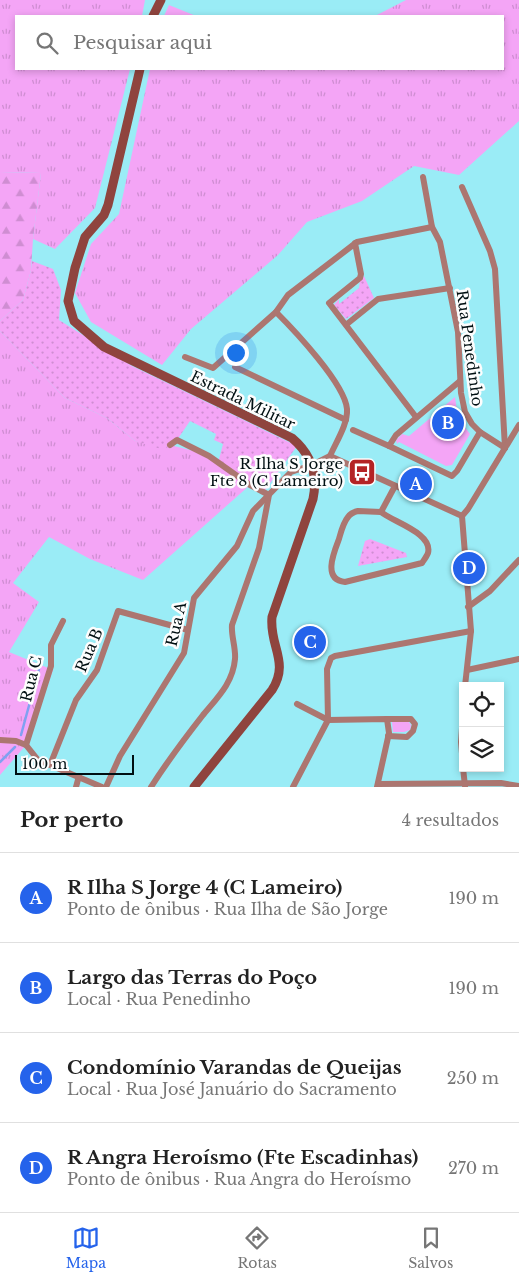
<!DOCTYPE html>
<html lang="pt">
<meta charset="utf-8">
<style>
body{margin:0;font-family:"Libre Baskerville",serif;background:#f6f6f6;color:#222}
.controls{position:absolute;right:15px;bottom:15px;display:grid;overflow:hidden;border-radius:0px;box-shadow:0 2px 8px #0003}
.controls button{width:45px;height:45px;display:grid;place-items:center;padding:0;border:0;border-bottom:1px solid #e0e0e0;background:#fff;color:#222;font:25px sans-serif}
.scale{position:absolute;left:15px;bottom:12px;width:119px;box-sizing:border-box;padding-left:5px;border:2px solid #000f12;border-top:0;font-size:14px;line-height:18px;white-space:nowrap;color:#000f12;-webkit-text-stroke:4px #fdfdfd;paint-order:stroke}
.you{position:absolute;left:235px;top:352px;width:18px;height:18px;margin:-12px;border:4px solid #fff;border-radius:50%;background:#1a73e8;box-shadow:0 0 0 8px #1a73e833}
.badge{display:grid;place-items:center;width:32px;height:32px;border-radius:50%;background:#2563eb;color:#fff;font-size:16px;font-weight:700}
.pin{position:absolute;translate:-50% -50%;border:2px solid #fff;box-shadow:0 1px 5px #0006}
.list{margin:0;padding:0;list-style:none}
h2{display:flex;justify-content:space-between;align-items:center;height:65px;margin:0;padding:0 20px;font-size:21px}
h2 small{font-size:16px;font-weight:400;color:#767676}
.list li{display:grid;grid-template-columns:32px 1fr auto;gap:15px;align-items:center;box-sizing:border-box;height:90px;padding:0 20px;border-top:1px solid #e0e0e0}
.list b{display:block;font-size:19px;white-space:nowrap}
.list p{margin:0;font-size:16px;white-space:nowrap;color:#767676}
.list em{font-size:16px;font-style:normal;color:#767676}
.icon{flex:none;width:28px;height:28px;fill:none;stroke:currentColor;stroke-width:2;stroke-linecap:round;stroke-linejoin:round}
.map{position:relative;flex:none;width:519px;height:787px;overflow:hidden}
.search{position:absolute;background:#fff;box-shadow:0 2px 8px #0003;left:15px;right:15px;top:15px;height:55px;display:flex;align-items:center;gap:12px;box-sizing:border-box;padding:0 18px;border-radius:0px;color:#767676;font-size:19px}
.sheet{height:425px;background:#fff}
nav{display:flex;justify-content:space-around;align-items:center;box-sizing:border-box;height:70px;border-top:1px solid #e0e0e0;background:#fff;font-size:14px;color:#767676}
nav a{display:grid;justify-items:center;gap:2px}
nav .on{color:#2563eb}
.map>svg:first-child{display:block}
.grass{fill:url(#grass-tufts)}
.forest{fill:url(#forest-firs)}
.park{fill:#f4a5f6}
.garden{fill:url(#garden-dots)}
.lines{fill:none;stroke-linecap:round;stroke-linejoin:round}
.stream{stroke:#80a1f1;stroke-width:2.5}
.street{stroke:#ac7670;stroke-width:6}
.secondary{stroke:#8f443e;stroke-width:9}
.labels{text-anchor:middle;dominant-baseline:central;stroke-width:5;stroke-linejoin:round;paint-order:stroke}
.street-label{font-size:15px;fill:#000f12;stroke:#fdfdfd}
.poi-label{font-size:15px;fill:#000f12;stroke:#fdfdfd;text-anchor:end}
</style>
<div class="map">
<svg width="519" height="787" viewBox="0 0 519 787">
<defs>
<pattern id="grass-tufts" width="24" height="20" patternUnits="userSpaceOnUse" patternTransform="scale(1.25)"><rect width="24" height="20" fill="#f4a5f6"/><path d="M3 7l-1-3M5 7V3M7 7l1-3M15 17l-1-3M17 17v-4M19 17l1-3" fill="none" stroke="#cf8dd2"/></pattern>
<pattern id="forest-firs" width="22" height="20" patternUnits="userSpaceOnUse" patternTransform="scale(1.25)"><rect width="22" height="20" fill="#f4a5f6"/><path d="M5 1l3.5 6h-7zM16 11l3.5 6h-7z" fill="#cf8dd2"/></pattern>
<pattern id="garden-dots" width="8" height="8" patternUnits="userSpaceOnUse" patternTransform="scale(1.25)"><rect width="8" height="8" fill="#f4a5f6"/><path d="M2 2h.1M6 6h.1" fill="none" stroke="#cf8dd2" stroke-width="1.8" stroke-linecap="round"/></pattern>
</defs>
<rect width="100%" height="100%" fill="#9aecf6"/>
<g class="grass">
<path d="M0,0H145L142,16H16V69H130L95,208L55,249L33,239L41,173L0,172Z"/>
<path d="M406,0H519V121L459,175L414,166L362,201L307,222L278,255L191,329L162,365L91,322L75,293L91,244L119,214L150,69H503V16H375Z"/>
<path d="M169,5L196,16H164Z"/>
<path d="M0,331L65,398L107,418L135,441L170,445L202,453L250,485L143,580L90,559L49,537L13,583L39,602L9,652L53,670L26,745L0,775Z"/>
</g>
<path class="forest" d="M0,172L41,173L33,239L31,270L23,300L0,321Z"/>
<g class="park">
<path d="M455,397L458,418L470,434L452,465L446,466L399,442L397,444L396,440L402,434L409,436Z"/>
<path d="M408,721L411,725L410,730L404,732H393L392,722Z"/>
</g>
<g class="garden">
<path d="M32,261L53,269L61,290L59,320L132,366L297,446L263,493L218,463L223,444L214,440L216,434L190,421L177,440L164,450L135,441L107,418L65,398L0,331V321L23,300L31,270Z"/>
<path d="M364,276L374,298L346,319L334,305L339,299V304L359,288L360,281Z"/>
<path d="M370,539L406,553L407,557L358,566L365,541Z"/>
</g>
<g class="lines">
<g class="stream">
<path d="M21,735L39,669"/>
<path d="M0,762L15,747"/>
</g>
<g class="street">
<path d="M423,177L432,227L440,242L458,332L461,393L465,412L472,424L480,432L505,448"/>
<path d="M462,187L490,251L495,269L505,448"/>
<path d="M355,243L361,274L360,278L329,303L416,417"/>
<path d="M276,312C294,330 345,384 347,409C348,424 336,442 330,456"/>
<path d="M347,324L378,299L450,288"/>
<path d="M185,357L213,368L276,312L288,295L357,242L432,227"/>
<path d="M235,367L346,420"/>
<path d="M460,381L396,435L389,446L452,476L457,471L480,432"/>
<path d="M353,430L389,446"/>
<path d="M358,511L381,512C393,522 433,533 428,553C427,556 424,560 422,563L345,582C322,580 334,552 339,539C341,532 343,523 348,517C350,514 354,512 358,511Z"/>
<path d="M381,512L395,486"/>
<path d="M468,607L490,591L519,560"/>
<path d="M467,670L519,659"/>
<path d="M465,686L471,631L462,516L468,509L519,425"/>
<path d="M297,704L328,720L387,719L389,733L377,787"/>
<path d="M463,714L461,742L463,765"/>
<path d="M387,719H411L415,724L413,731L407,737L388,736"/>
<path d="M0,740L16,741L26,745L38,760L102,787"/>
<path d="M26,745L51,666V645L63,621"/>
<path d="M50,765L76,700L97,670L118,611L188,630"/>
<path d="M463,768L465,786"/>
<path d="M378,784L501,783L519,786"/>
<path d="M76,787L79,776"/>
<path d="M106,787L120,756L184,653L194,598L237,546L253,511L291,472L312,465L330,456L462,516"/>
<path d="M151,787C167,762 185,738 203,715C217,698 233,683 235,659C236,648 231,636 232,625L259,548L269,495L250,485L209,456L177,440L170,445"/>
<path d="M293,787L328,720L327,669L331,658L335,656L471,631"/>
</g>
<g class="secondary">
<path d="M153,16L161,0"/>
<path d="M140,69L108,205L104,215L85,237L75,268L68,301L74,321L104,347L292,438C311,454 318,475 313,499L272,617C269,646 290,662 272,690L194,787"/>
</g>
</g>
<defs>
<g id="bus-square" transform="scale(1.4375)"><rect x="-9" y="-9" width="18" height="18" rx="4" fill="#b42325" stroke="#fdfdfd"/><path d="M-5-6H5V4H4V6H2V4H-2V6H-4V4H-5ZM-3.5-4V0h7V-4ZM-3.5 1.2v1.5H-2V1.2ZM2 1.2v1.5H3.5V1.2Z" fill="#fff"/></g>
</defs>
<g fill-rule="evenodd">
<use href="#bus-square" x="362" y="472"/>
</g>
<g class="labels">
<g class="street-label">
<text transform="translate(470 348) rotate(82)">Rua Penedinho</text>
<text transform="translate(243 400) rotate(26)">Estrada Militar</text>
<text transform="translate(176 624) rotate(-77)">Rua A</text>
<text transform="translate(89 650) rotate(-67)">Rua B</text>
<text transform="translate(31 679) rotate(-76)">Rua C</text>
</g>
<g class="poi-label">
<text x="343" y="463">R Ilha S Jorge<tspan x="343" dy="17">Fte 8 (C Lameiro)</tspan></text>
</g>
</g>
</svg>
<div class="controls">
<button><svg class="icon" aria-label="locate" viewBox="0 0 24 24"><circle cx="12" cy="12" r="6"/><path d="M12 2v4M12 18v4M2 12h4M18 12h4"/></svg></button>
<button><svg class="icon" aria-label="layers" viewBox="0 0 24 24"><path d="M12 4l9 5-9 5-9-5zM3 14l9 5 9-5"/></svg></button>
</div>
<div class="scale">100 m</div>
<div class="you"></div>
<div class="pin badge" style="left:416px;top:484px">A</div>
<div class="pin badge" style="left:448px;top:423px">B</div>
<div class="pin badge" style="left:310px;top:642px">C</div>
<div class="pin badge" style="left:469px;top:568px">D</div>
<div class="search"><svg class="icon" aria-label="search" viewBox="0 0 24 24"><circle cx="10" cy="10" r="6"/><path d="M15 15l6 6"/></svg>Pesquisar aqui</div>
</div>
<section class="sheet">
<h2>Por perto<small>4 resultados</small></h2>
<ul class="list">
<li><span class="badge">A</span><div><b>R Ilha S Jorge 4 (C Lameiro)</b><p>Ponto de ônibus · Rua Ilha de São Jorge</p></div><em>190 m</em></li>
<li><span class="badge">B</span><div><b>Largo das Terras do Poço</b><p>Local · Rua Penedinho</p></div><em>190 m</em></li>
<li><span class="badge">C</span><div><b>Condomínio Varandas de Queijas</b><p>Local · Rua José Januário do Sacramento</p></div><em>250 m</em></li>
<li><span class="badge">D</span><div><b>R Angra Heroísmo (Fte Escadinhas)</b><p>Ponto de ônibus · Rua Angra do Heroísmo</p></div><em>270 m</em></li>
</ul>
</section>
<nav>
<a class="on"><svg class="icon" aria-label="map" viewBox="0 0 24 24"><path d="M3 6l6-2 6 2 6-2v14l-6 2-6-2-6 2zM9 4v14M15 6v14"/></svg>Mapa</a>
<a><svg class="icon" aria-label="directions" viewBox="0 0 24 24"><path d="M12 3l9 9-9 9-9-9zM9 14v-3h6M13 9l2 2-2 2"/></svg>Rotas</a>
<a><svg class="icon" aria-label="saved" viewBox="0 0 24 24"><path d="M7 4h10v16l-5-4-5 4z"/></svg>Salvos</a>
</nav>
